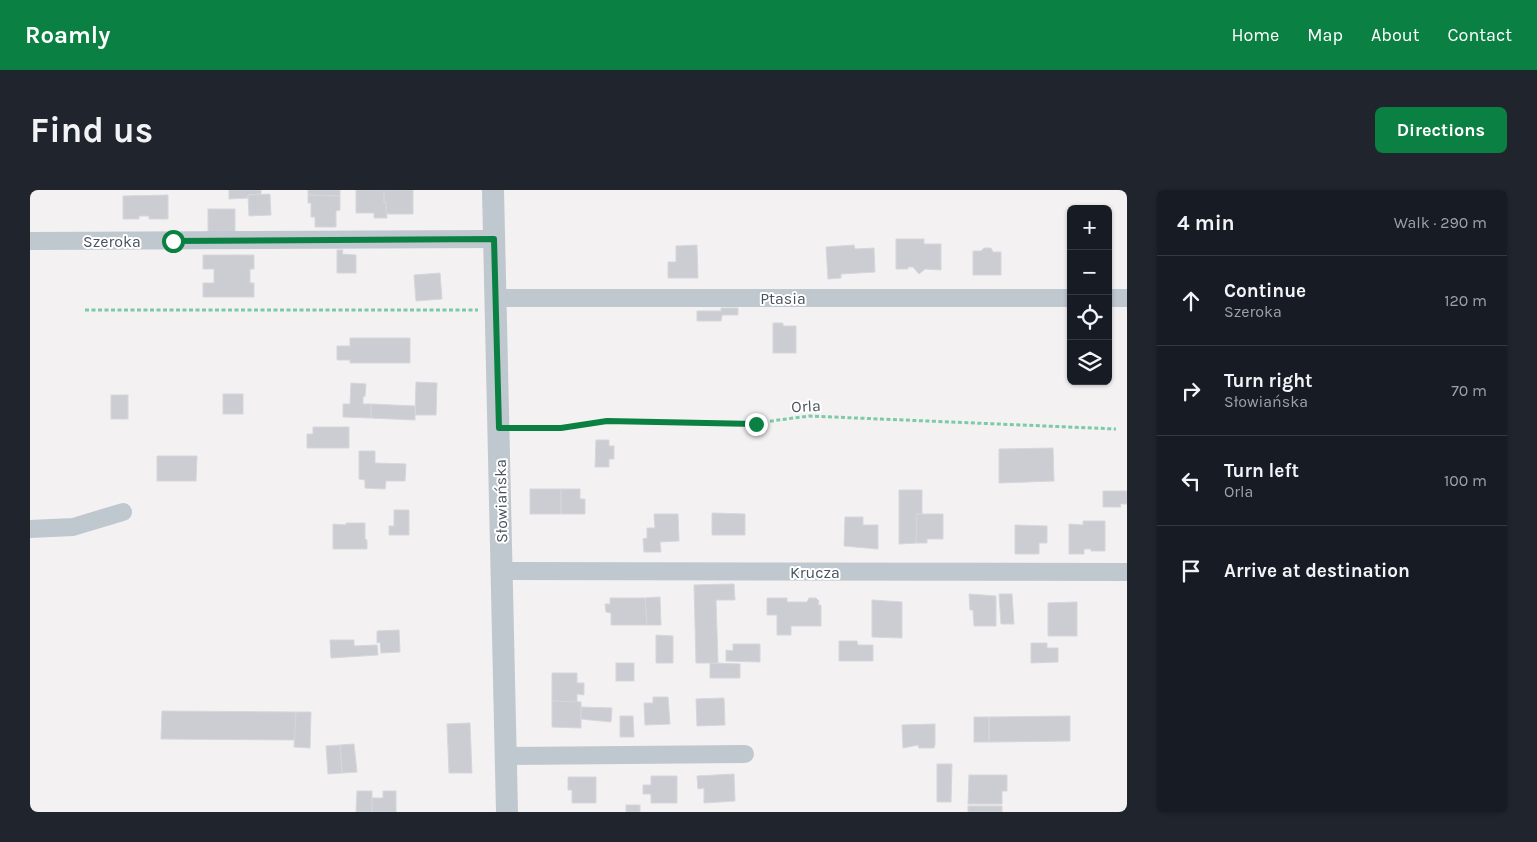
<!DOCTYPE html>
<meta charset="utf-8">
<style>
body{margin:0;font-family:Karla,sans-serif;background:#20242c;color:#f1f3f6}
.controls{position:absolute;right:15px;top:15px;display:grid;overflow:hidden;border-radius:8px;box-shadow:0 1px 4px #0004}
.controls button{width:45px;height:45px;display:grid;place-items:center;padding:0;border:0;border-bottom:1px solid #363941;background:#171b24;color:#f1f3f6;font:25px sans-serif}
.stop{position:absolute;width:15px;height:15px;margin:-11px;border:4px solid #0b8043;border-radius:50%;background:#fff}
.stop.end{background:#0b8043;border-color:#fff;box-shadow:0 1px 5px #0008}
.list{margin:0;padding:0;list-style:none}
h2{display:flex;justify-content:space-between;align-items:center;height:65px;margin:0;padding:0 20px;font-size:21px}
h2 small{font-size:16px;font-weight:400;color:#9ea1a6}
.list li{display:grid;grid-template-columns:32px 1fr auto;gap:15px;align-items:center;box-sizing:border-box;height:90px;padding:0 20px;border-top:1px solid #363941}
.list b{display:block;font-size:19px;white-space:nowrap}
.list p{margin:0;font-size:16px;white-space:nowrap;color:#9ea1a6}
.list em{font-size:16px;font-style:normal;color:#9ea1a6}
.icon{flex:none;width:28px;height:28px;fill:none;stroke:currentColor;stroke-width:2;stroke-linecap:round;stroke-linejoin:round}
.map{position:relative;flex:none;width:1097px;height:622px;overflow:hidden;border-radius:8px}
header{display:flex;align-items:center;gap:30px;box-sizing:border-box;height:70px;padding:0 25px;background:#0b8043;color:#fff}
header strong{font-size:24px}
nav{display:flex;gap:28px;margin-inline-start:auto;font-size:18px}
.intro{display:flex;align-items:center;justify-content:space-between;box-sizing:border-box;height:120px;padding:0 30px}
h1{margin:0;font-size:35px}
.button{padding:12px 22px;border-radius:8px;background:#0b8043;color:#fff;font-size:18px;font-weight:700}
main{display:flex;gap:30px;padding:0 30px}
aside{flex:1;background:#171b24;border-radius:8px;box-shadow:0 1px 4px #0004}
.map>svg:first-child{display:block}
.building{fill:#cbcdd3;stroke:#d5d7dc}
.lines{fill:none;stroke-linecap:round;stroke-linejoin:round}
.path{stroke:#7bcba8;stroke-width:3;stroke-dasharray:4 2.5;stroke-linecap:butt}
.minor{stroke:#bfc7cf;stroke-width:18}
.tertiary{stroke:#bfc7cf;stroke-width:22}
.route{stroke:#0b8043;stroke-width:6}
.labels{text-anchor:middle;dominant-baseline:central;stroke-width:4;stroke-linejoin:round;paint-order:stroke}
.street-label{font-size:16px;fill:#49535e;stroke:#fff}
</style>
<header>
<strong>Roamly</strong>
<nav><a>Home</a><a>Map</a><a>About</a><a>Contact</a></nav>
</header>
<div class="intro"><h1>Find us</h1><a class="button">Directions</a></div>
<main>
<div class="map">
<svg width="1097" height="622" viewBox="0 0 1097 622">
<rect width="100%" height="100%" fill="#f3f1f1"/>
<g class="building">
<path d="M199,0H231V4L218,5V8L199,9Z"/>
<path d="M278,0H310V6L278,5Z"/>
<path d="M326,0H354V12H356L357,28H344V23H326Z"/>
<path d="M354,0H383V24H356V12H354Z"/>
<path d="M240,4L241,25L219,26L218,5Z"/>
<path d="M138,5V29H119V26H109V29H93V6Z"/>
<path d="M278,5L310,6V20L306,21V37H285V27H281V13H278Z"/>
<rect x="178" y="19" width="27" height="26"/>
<path d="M866,49H894V54H911V80L895,79L889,84L883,77H878V79H866Z"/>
<path d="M667,55L668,88H638V72H646V56Z"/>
<path d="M824,55L825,59L844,58L845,82L811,84V88L798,89L796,57Z"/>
<path d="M954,58H961L963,62H971V85H943V61H951Z"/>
<path d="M307,60H313L312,64L326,65V83H307Z"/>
<path d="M173,65H224V79H220V93H224V107H173V93H184V79H173Z"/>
<path d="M410,83L412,109L386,111L384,85Z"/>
<path d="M691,118H708V125H692L691,131H667V121H691Z"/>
<path d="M743,133H753V136H766V163H743Z"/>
<path d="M320,148H380V173H320V170H307V156H320Z"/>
<path d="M386,192L407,193L406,225H385Z"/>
<path d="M321,193L336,194L335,206L333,207V214H341V228L313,227V214H320Z"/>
<rect x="193" y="204" width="20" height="20"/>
<rect x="81" y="205" width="17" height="24"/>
<path d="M341,214L385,216V230L341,228Z"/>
<path d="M283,237H319V258H277V244H283Z"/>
<path d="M566,250H579V256H584V269H579V277H565Z"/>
<path d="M1023,258L1024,291L969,293V259Z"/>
<path d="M329,261H345V273L376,274L375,291H356L355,299L335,298V290L329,289Z"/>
<path d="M127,266H167L166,291H127Z"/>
<rect x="500" y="299" width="31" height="25"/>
<path d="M531,299H550V309H555V324H531Z"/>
<path d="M869,300H892V324H887L886,353L869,354Z"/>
<path d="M1073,301H1097V314H1090L1091,317H1073Z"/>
<path d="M364,320H379V345H359V336H364Z"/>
<path d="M682,323L715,324V345H682Z"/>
<path d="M624,324H648L649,351L630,352L631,362H614L613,349L617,348V338H625Z"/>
<path d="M887,324H913V349H897V353H886Z"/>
<path d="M815,327H833V335H848V359L814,356Z"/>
<path d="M1053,331H1075V361H1061V359H1054V364H1039V334L1053,335Z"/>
<path d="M316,333H335V349L337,350V359H303V334L316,335Z"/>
<path d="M985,335L1017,336V353H1009V364H985Z"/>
<path d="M704,394L705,410H686L688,473H666L664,395Z"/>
<path d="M939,404L966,406V436H944L943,420H940Z"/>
<path d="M969,404H982L984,434H971Z"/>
<path d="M630,407L631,435H617L615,408Z"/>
<path d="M580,408H615L617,435H581V423L576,422L575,414H580Z"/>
<path d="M737,408H757V412H777L779,408H786L789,411L788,415H791V436H761V445H747V425H737Z"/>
<path d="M842,410L872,412V448L842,447Z"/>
<path d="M1047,412V446H1018V413Z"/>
<path d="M369,440L370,462L351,463L350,452L347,453V441Z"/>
<path d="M626,445L643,446V473H626Z"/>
<path d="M300,450H324V456L347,455L348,465L301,468Z"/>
<path d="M809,451H827L828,455H843V471H809Z"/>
<path d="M1001,453H1017V458H1028V472L1001,473Z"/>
<path d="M703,454H730V472L696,471V460L703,461Z"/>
<rect x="586" y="473" width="18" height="18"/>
<path d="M680,473L710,474V488H680Z"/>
<path d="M522,483H547V493H554V505L547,504V512L522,511Z"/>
<path d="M623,507H638L640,534L615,535L614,513H623Z"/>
<path d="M694,508L695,535L667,536L666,509Z"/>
<path d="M522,511L551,512V538L522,537Z"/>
<path d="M551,517L582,518L581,532L551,529Z"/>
<path d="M132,521L266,522V550L131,549Z"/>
<path d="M266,522H281L280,558L264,557Z"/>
<path d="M590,526H603L604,547H590Z"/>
<path d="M1040,526V551L959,552V527Z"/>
<rect x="944" y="527" width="15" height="25"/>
<path d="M440,533L442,583H419L417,534Z"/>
<path d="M905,534V555L904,558H889L888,555L873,558L872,535Z"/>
<path d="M324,554L327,582L312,583L310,555Z"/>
<path d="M310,555L312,583L298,584L296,556Z"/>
<path d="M907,574H922L921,612H907Z"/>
<path d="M704,584L705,611L674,613V598L668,599L667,586Z"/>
<path d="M939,585H977V601H972V614H938Z"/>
<path d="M621,586H647V613H621V604H613V595H621Z"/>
<path d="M538,587H566V613H542V600H538Z"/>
<path d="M327,601H342V622H326Z"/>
<path d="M353,601H366V622H342V608H353Z"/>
<rect x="596" y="615" width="14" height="7"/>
<rect x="938" y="616" width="34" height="6"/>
</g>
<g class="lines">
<g class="path">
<path d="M55,120H448"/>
<path d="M487,238H531L577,231L726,233L779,226L1086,239"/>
</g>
<g class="minor">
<path d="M0,51L464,49"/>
<path d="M466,108H1041"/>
<path d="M1078,108H1097"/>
<path d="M0,339L43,337L93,322"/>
<path d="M472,381L1097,382"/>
<path d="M476,566L715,564"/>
</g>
<path class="tertiary" d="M463,0L477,622"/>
</g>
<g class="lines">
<path class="route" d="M143,51L464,49L469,238H531L577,231L726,234"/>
</g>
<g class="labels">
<g class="street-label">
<text x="82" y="51">Szeroka</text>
<text x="753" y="108">Ptasia</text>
<text transform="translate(776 216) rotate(-3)">Orla</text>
<text transform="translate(471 311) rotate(-91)">Słowiańska</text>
<text x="785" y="382">Krucza</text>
</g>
</g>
</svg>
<div class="controls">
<button>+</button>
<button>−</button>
<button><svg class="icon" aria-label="locate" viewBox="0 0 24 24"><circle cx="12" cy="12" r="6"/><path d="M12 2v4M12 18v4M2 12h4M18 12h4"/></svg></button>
<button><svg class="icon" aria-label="layers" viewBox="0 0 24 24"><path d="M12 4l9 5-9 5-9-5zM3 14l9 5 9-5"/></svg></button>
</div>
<div class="stop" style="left:143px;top:51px"></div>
<div class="stop end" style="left:726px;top:234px"></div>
</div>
<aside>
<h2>4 min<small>Walk · 290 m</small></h2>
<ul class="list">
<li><svg class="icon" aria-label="ahead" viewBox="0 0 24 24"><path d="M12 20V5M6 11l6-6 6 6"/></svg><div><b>Continue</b><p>Szeroka</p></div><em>120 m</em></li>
<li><svg class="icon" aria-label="right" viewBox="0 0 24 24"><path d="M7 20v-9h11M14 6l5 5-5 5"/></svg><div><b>Turn right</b><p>Słowiańska</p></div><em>70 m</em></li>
<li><svg class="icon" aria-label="left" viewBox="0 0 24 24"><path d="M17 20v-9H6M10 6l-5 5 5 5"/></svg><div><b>Turn left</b><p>Orla</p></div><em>100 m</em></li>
<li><svg class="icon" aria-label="arrive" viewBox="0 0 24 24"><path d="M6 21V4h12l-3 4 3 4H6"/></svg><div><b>Arrive at destination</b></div></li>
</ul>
</aside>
</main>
